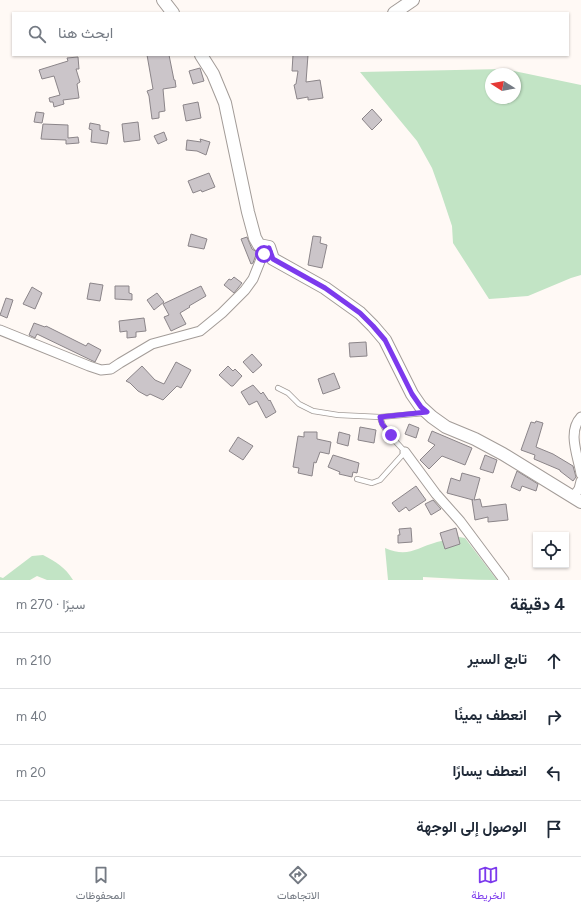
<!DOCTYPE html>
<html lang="ar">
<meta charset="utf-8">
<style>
body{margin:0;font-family:Figtree,Vazirmatn,sans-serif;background:#f6f6f7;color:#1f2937;direction:rtl}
.controls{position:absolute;right:12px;bottom:12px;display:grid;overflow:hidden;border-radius:0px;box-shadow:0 1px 3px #0004}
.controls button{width:36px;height:36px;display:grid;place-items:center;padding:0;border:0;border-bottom:1px solid #e0e1e3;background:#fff;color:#1f2937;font:20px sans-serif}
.compass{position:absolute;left:485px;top:68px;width:36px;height:36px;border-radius:50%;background:#fff;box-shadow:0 1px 3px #0004;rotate:281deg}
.stop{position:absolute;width:12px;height:12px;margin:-9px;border:3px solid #7c3aed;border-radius:50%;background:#fff}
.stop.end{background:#7c3aed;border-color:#fff;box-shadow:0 1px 4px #0008}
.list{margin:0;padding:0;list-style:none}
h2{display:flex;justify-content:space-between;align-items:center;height:52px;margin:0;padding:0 16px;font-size:17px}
h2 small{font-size:13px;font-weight:400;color:#747a83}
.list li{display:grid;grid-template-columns:26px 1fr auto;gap:12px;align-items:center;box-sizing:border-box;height:56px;padding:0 16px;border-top:1px solid #e0e1e3}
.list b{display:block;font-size:15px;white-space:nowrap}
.list em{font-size:13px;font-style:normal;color:#747a83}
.icon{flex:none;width:22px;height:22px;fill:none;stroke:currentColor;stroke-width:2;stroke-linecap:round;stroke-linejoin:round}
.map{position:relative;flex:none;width:581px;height:580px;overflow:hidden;direction:ltr}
.search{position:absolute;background:#fff;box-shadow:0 1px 3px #0004;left:12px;right:12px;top:12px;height:44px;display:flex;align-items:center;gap:10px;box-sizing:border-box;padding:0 14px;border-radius:0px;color:#747a83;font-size:15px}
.sheet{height:276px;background:#fff}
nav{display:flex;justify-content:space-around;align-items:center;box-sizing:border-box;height:56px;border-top:1px solid #e0e1e3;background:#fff;font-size:11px;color:#747a83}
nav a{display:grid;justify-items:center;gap:2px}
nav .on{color:#7c3aed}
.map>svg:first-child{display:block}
.green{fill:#c2e4c5;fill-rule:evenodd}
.building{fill:#cbc5c9;stroke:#8b8589}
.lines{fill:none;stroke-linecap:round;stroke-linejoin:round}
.lane-casing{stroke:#a39c98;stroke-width:6}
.street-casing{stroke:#a39c98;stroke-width:11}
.secondary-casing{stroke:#a39c98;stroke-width:14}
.lane{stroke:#fff;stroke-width:4.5}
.street{stroke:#fff;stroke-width:9}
.secondary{stroke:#fff;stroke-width:12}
.route{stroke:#7c3aed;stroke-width:5}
</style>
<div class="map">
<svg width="581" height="580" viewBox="0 0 581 580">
<rect width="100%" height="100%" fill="#fff9f5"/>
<g class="green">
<path d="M504,69L581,85V275L571,278L528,296L489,299L453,243L452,226L441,193L432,168L417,141L360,72ZM491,74H515V98H491Z"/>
<path d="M459,537L465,538L497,580C472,580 448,578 423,577V580H388L385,548C408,558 416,548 437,542C444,540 451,539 459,537Z"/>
<path d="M43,555C56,562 65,567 73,580H47L37,576L30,580H0V577L3,578L32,556Z"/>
</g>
<g class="building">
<path d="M147,55H169L174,80H175L176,87L163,89L165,111L159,112V118L152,119L149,96L147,91L153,89Z"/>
<path d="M293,55H308L306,82L320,80L323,98L308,100V97L297,99L294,85L296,84L298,71H292Z"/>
<path d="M78,57L79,69H76L80,82L77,84L79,98L63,100L64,104L54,107L53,102H50L49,98L60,95L54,76L42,79L39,70L68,61L67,58Z"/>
<path d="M200,68L204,81L193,84L189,71Z"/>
<path d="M198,102L201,118L186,121L183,105Z"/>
<path d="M372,109L382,120L372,130L362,119Z"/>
<path d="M36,112L44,113L42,123L34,122Z"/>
<path d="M138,122L140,140L124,142L122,124Z"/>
<path d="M90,123L100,125V130L109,132L107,144L91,142L92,130L89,129Z"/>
<path d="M43,124L68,125V138L78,137L79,143L66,144V140L41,139Z"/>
<path d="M164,132L167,140L158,144L154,136Z"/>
<path d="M200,139L210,142L206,155L197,151L186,150L187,140L201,142Z"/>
<path d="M209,173L215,187L202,192L201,190L193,193L188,181Z"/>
<path d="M191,234L207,239L204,249L188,246Z"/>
<path d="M313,236L321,237L320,243L327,245L322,268L308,265Z"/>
<path d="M247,237L252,249L257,252L253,263L251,264L241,239Z"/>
<path d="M234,277L242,283L234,293L224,285L229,279L231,280Z"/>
<path d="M90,283L103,285L100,301L87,299Z"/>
<path d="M115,286H129V293L132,294V300L115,299Z"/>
<path d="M201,286L206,296L189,306L190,307L180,313L186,324L171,331L164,317L169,315L163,304Z"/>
<path d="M32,287L42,293L35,309L23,304Z"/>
<path d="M157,293L164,302L154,310L147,300Z"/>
<path d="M6,298L13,300L7,318L0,315Z"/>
<path d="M144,318L146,331L136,332V337L127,338V331L120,332L119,321Z"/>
<path d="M34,323L45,327L46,326L86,346L88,343L101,350L95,362L37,334L35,338L29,335Z"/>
<path d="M366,342L367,356L350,357L349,343Z"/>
<path d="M252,354L262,365L253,373L243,362Z"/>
<path d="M176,362L191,370L181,388L177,386L163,400L150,394L147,396L138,391L130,383L126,381L142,366L155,380L164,384Z"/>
<path d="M228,366L233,371L235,369L242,376L233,386H231L219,375Z"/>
<path d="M334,373L340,388L323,394L318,379Z"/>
<path d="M253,385L261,394L263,392L269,401L270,400L276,412L266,418L257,401L249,405L241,392Z"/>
<path d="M536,421L543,423L536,447L553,454L573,466L576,477L573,481L560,471V470L534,459L535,455L521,450L531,422L535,423Z"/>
<path d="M409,424L419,428L416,438L405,434Z"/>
<path d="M360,427L376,430L374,443L358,440Z"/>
<path d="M432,431L472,448L465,465L442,456L429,469L420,460L435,445L428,441Z"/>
<path d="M304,432H317V439L331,442L329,454L320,452L316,463L314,462L312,476L298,473L299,468L293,467L298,436L304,437Z"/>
<path d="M339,432L350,435L348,446L337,443Z"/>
<path d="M238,437L253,446L243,460L229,451Z"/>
<path d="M333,455L359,463L357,473L353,472L352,477L339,474L340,472L328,467Z"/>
<path d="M485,455L497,460L493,473L480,469Z"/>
<path d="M517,471L538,484L536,491L522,486L520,491L511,487Z"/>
<path d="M462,473L480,478L474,500L480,499L482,507L506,504L508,520L488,522V517L475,520L472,500H473L447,493L451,478L460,481Z"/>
<path d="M416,486L426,500L409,511L406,507L399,512L392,503Z"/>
<path d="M433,500L441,509L431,515L425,504Z"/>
<path d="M411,528L412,542L398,543V535H400L399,529Z"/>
<path d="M456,528L460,544L445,549L440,533Z"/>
</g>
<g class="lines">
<g class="lane-casing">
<g id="lane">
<path d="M278,388L288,393L299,404L313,411L338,415L380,417L425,413"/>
<path d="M357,479L372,483L380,480L405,452C396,441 383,431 380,417"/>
</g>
</g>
<g class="street-casing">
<g id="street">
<path d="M0,330L89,366L101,370L111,369L120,363L152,344L200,331L222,313L245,290L253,279L263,254L269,247"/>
<path d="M581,417C567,432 578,456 581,474"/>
<path d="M405,452L436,494L460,521L504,580"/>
<path d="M573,497L579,489L581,481"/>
</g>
</g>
<g class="secondary-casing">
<g id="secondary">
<path d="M163,0L173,13"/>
<path d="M394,13L413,0"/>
<path d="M201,55L213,74L225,103L248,212L255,238L259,245L269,247L273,259L325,288L360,313L373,326L385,340L412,394L421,407L432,417L446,427L475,439L503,454L581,502"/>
</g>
</g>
<use href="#lane" class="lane"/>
<use href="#street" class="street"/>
<use href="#secondary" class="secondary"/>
</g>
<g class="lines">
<path class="route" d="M264,254L269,248L273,259L325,288L360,313L373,326L385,340L412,394L421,407L427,412L380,417L382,424L391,435"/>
</g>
</svg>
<div class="controls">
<button><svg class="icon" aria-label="locate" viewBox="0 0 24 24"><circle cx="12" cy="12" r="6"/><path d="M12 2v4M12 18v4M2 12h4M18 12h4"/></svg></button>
</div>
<svg class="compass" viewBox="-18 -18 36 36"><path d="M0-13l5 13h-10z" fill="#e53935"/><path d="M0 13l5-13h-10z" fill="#747a83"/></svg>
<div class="stop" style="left:264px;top:254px"></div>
<div class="stop end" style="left:391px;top:435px"></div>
<div class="search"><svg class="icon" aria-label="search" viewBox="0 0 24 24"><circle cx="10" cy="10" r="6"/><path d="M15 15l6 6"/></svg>ابحث هنا</div>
</div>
<section class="sheet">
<h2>4 دقيقة<small>سيرًا · 270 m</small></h2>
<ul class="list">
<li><svg class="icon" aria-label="ahead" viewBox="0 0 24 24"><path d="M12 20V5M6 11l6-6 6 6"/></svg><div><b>تابع السير</b></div><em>210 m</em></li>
<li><svg class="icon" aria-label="right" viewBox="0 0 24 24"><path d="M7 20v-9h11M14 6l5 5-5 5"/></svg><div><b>انعطف يمينًا</b></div><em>40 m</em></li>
<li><svg class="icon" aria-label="left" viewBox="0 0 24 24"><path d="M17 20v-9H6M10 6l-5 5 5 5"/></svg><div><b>انعطف يسارًا</b></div><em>20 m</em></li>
<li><svg class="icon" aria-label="arrive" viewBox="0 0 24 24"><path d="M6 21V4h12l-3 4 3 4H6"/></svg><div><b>الوصول إلى الوجهة</b></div></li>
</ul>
</section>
<nav>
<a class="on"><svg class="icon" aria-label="map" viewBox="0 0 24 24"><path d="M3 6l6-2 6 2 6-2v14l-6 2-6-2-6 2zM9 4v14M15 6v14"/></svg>الخريطة</a>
<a><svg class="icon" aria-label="directions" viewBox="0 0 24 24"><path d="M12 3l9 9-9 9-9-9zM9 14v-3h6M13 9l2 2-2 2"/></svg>الاتجاهات</a>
<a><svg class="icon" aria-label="saved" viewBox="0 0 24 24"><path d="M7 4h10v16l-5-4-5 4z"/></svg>المحفوظات</a>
</nav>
